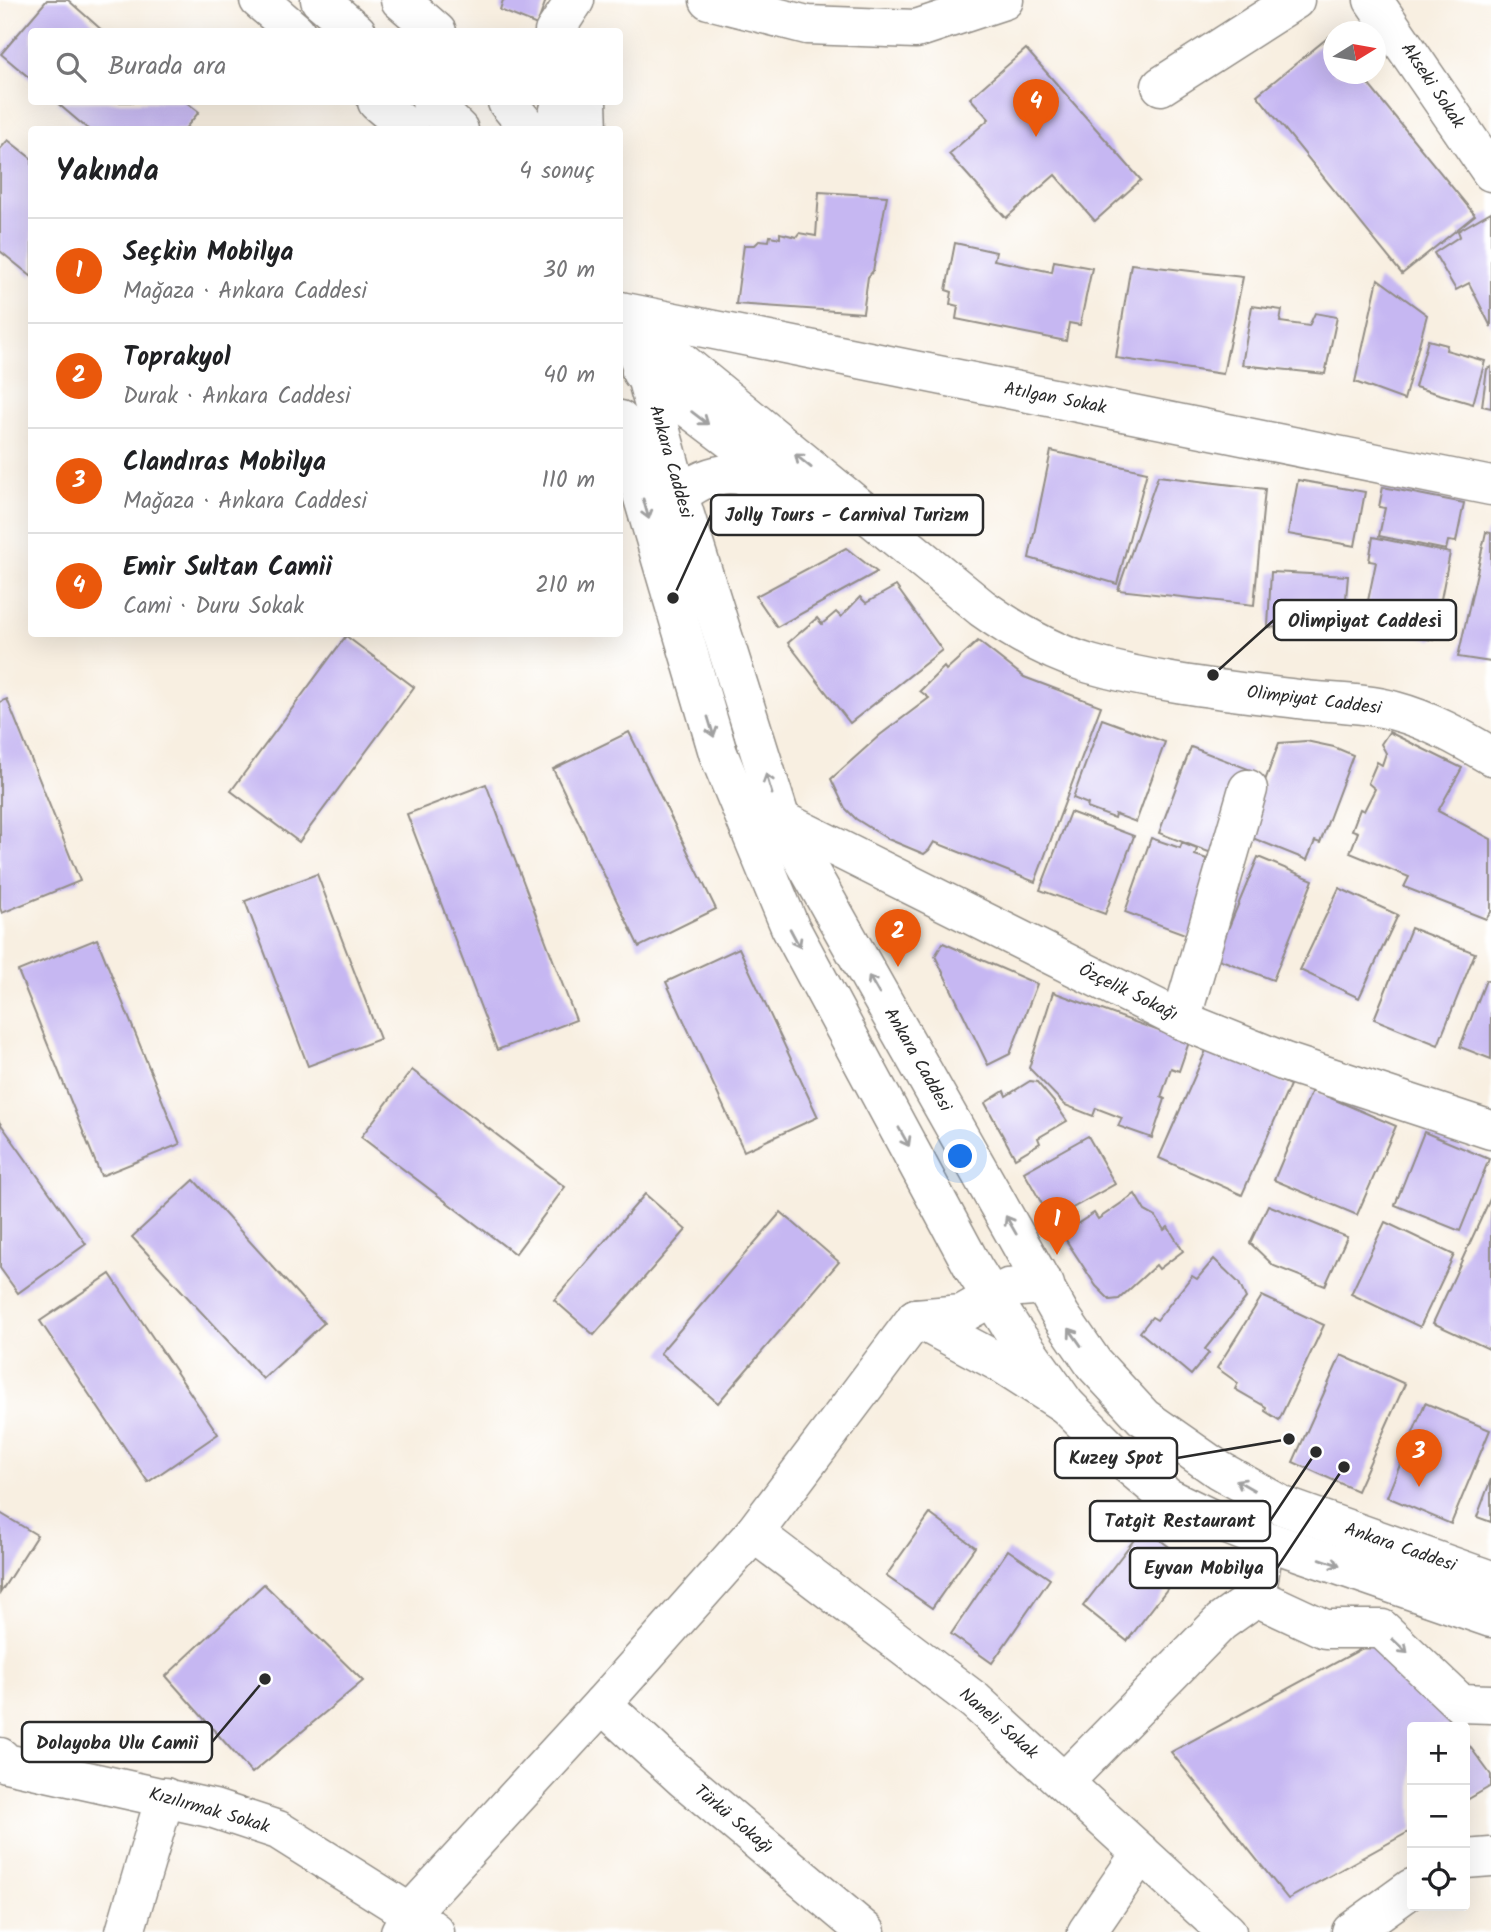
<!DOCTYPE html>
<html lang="tr">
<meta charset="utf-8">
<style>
body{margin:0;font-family:Kalam,sans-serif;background:#f2f2f2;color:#202124}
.controls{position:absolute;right:21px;bottom:21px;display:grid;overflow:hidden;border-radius:7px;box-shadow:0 7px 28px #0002}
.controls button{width:63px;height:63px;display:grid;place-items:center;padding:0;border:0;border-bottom:2px solid #e0e0e0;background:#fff;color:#202124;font:35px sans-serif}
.compass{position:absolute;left:1323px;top:21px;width:63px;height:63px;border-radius:50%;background:#fff;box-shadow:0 7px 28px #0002;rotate:79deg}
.you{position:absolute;left:961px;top:1157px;width:24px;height:24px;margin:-18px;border:5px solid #fff;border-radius:50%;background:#1a73e8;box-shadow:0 0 0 10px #1a73e833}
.badge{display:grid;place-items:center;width:46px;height:46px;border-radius:50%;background:#ea580c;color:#fff;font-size:23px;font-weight:700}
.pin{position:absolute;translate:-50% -58px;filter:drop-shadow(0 2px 4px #0008)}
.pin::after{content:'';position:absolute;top:37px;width:24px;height:21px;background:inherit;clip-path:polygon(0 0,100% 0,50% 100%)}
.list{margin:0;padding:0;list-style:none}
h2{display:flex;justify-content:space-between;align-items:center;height:91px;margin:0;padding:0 28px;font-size:30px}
h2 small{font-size:23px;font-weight:400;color:#757577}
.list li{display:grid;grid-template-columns:46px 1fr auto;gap:21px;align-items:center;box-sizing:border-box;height:105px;padding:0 28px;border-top:2px solid #e0e0e0}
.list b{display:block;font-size:26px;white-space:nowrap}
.list p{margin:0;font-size:23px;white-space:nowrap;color:#757577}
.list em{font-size:23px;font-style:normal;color:#757577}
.icon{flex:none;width:38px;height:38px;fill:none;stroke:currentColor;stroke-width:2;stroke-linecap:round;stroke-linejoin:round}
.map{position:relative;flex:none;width:1491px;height:1932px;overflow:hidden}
.search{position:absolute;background:#fff;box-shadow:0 7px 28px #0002;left:28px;top:28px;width:595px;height:77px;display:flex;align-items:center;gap:18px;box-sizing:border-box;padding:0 24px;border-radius:7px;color:#757577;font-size:26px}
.panel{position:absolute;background:#fff;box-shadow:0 7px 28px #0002;left:28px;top:126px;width:595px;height:511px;border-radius:7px}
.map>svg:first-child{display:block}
.building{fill:#c6b7f2}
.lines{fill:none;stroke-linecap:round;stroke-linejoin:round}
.minor-casing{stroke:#928d86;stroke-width:41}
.major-casing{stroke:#928d86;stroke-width:41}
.minor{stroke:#fff;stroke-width:38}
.major{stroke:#fff;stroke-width:38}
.oneway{stroke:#a0a0a0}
.labels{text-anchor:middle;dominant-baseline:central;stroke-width:6;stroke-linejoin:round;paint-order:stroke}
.street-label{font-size:18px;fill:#2b2b2b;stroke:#fff}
.leader{fill:none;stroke:#2b2b2b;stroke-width:2.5}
.callout-dot{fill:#2b2b2b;stroke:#fff;stroke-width:2.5}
.callout{fill:#fff;stroke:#2b2b2b;stroke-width:2.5}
.callout-label{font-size:19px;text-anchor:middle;font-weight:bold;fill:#2b2b2b}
</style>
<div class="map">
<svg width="1491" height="1932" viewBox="0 0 1491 1932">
<rect width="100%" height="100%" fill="#fff"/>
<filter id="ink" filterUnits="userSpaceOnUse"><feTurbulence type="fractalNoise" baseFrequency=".0143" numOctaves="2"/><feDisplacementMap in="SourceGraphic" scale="14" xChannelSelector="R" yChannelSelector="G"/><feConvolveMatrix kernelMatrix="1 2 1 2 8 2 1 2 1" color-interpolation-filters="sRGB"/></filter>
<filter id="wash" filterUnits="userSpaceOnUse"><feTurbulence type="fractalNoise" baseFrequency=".00686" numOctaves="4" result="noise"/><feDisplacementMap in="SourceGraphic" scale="28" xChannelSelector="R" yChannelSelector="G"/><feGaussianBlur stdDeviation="1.57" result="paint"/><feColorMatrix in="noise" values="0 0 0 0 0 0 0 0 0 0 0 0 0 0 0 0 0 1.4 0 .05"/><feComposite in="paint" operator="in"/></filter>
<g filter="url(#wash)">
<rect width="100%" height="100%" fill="#f8efe1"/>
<g id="blocks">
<g class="building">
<path d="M47,0H68L104,32H32V80L1,54Z"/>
<path d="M503,0H546L537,25L500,10Z"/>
<path d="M1330,36L1334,41V74H1360L1475,215L1402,274L1257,95Z"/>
<path d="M1026,49L1141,180L1095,221L1055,175L1006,218L949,154L989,119L970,98Z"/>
<path d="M56,102H186L199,112L184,130H89Z"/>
<path d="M8,140L32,159V277L0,251V149Z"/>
<path d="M819,192L887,196L873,271L868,277L863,313L736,304L744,245H755L760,240L769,241L770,236L780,238V233L796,237L799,233L816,236Z"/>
<path d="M1491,212V327L1469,283L1456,290L1434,253L1460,236L1458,231Z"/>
<path d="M955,243L996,252L994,260L1052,272L1054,261L1092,268L1080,325L1069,323L1066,341L956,319L958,306L950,304L952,292L946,290Z"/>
<path d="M1131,264L1243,277L1223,374L1116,358Z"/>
<path d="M1378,279L1427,315L1404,400L1355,382Z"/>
<path d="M1252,306L1282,310L1280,322L1309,326L1315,313L1337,317L1325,374L1242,365Z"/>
<path d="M1428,340L1447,345L1446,350L1485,361L1473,404L1415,387Z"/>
<path d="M1491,367V408L1482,406L1487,369Z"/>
<path d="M1051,451L1147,472L1117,584L1029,558Z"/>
<path d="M1158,476L1265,489L1254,605L1118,590Z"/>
<path d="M1298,480L1365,492L1355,546L1288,534Z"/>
<path d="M1383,487L1464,503L1456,542L1448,541L1446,550L1379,536L1385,508L1379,507Z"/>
<path d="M1486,532L1491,533V662L1458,657Z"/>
<path d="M1373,537L1450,553L1433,640L1363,625L1376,562L1369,561Z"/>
<path d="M846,548L877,572L777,627L756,596Z"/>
<path d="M1271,572L1348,576L1343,632L1268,627Z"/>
<path d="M896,586L942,650L850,723L788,643L817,618L822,624L836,612L841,617L860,597L866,603Z"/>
<path d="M346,636L414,687L299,842L231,791Z"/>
<path d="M978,641L1024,677L1101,706L1035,882L934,842L929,850L924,854L888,839L856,819L845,808L831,779L880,735L929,698L920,691L944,667L946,670Z"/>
<path d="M7,699L80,881L2,913L0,908V702Z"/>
<path d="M1102,719L1165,742L1136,822L1115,814L1114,818L1087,808L1088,804L1073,798Z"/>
<path d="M629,732L716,909L639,947L553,769Z"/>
<path d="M1389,732L1462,768L1438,811L1491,839V912L1486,919L1404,887L1409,877L1350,853L1358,832L1352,830L1360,809L1364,811L1375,789L1368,783L1377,762L1382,765L1386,753L1381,744Z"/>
<path d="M1306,741L1334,747L1353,755L1320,843L1315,841L1307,860L1245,835L1279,743Z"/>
<path d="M1191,747L1251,770L1219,856L1159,833Z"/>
<path d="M486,784L576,1020L497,1050L407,814Z"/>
<path d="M1070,812L1134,836L1105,914L1040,890Z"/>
<path d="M1151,838L1180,848L1182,843L1197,849L1195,855L1219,863L1193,937L1125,912Z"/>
<path d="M1258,857L1313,880L1273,980L1216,958Z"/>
<path d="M317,874L380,1039L308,1066L245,901Z"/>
<path d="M1339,888L1398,915L1359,998L1300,970Z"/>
<path d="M1411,928L1475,953L1438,1045L1374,1019Z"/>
<path d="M97,939L180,1144L101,1176L18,971Z"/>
<path d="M943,943L1037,984L1010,1054L988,1065L935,956Z"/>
<path d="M739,948L818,1117L744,1151L666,982Z"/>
<path d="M1486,980L1491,982V1059L1460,1047Z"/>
<path d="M1053,992L1189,1042L1179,1071L1171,1068L1161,1097L1165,1099L1152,1138L1118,1126L1122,1118L1096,1108L1093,1116L1065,1105L1029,1068Z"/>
<path d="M1207,1048L1290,1085L1242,1195L1159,1158Z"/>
<path d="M412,1070L565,1187L515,1254L361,1137Z"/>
<path d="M1030,1081L1037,1082L1054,1102L1067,1121L1038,1138L1040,1143L1015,1158L985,1103L1004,1091L1006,1096Z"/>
<path d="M1312,1090L1396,1126L1357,1215L1274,1180Z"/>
<path d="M0,1123L86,1244L18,1293L0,1268Z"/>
<path d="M1424,1132L1489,1159L1460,1231L1395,1205Z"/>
<path d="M1088,1136L1115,1184L1051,1220L1024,1172Z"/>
<path d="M194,1180L324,1323L263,1379L132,1237Z"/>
<path d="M645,1194L686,1230L594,1335L554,1300Z"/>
<path d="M1135,1194L1145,1211L1156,1217L1164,1230L1168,1227L1183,1251L1159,1269L1156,1265L1119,1299L1110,1300L1096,1286L1062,1234L1094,1213L1098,1219Z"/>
<path d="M1491,1197V1350L1433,1323Z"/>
<path d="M1268,1205L1347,1237L1325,1286L1274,1266L1250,1243Z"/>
<path d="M781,1212L839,1262L718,1403L660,1353Z"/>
<path d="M1385,1222L1454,1255L1420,1327L1351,1294Z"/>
<path d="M1214,1259L1239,1283L1246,1298L1205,1349L1209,1353L1191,1375L1140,1332L1152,1317L1157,1320L1192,1276L1197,1279Z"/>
<path d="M110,1274L218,1434L148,1482L40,1321Z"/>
<path d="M1262,1296L1324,1325L1279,1420L1265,1411L1266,1407L1235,1389L1238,1383L1217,1368Z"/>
<path d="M1341,1355L1405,1384L1357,1491L1293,1462Z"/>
<path d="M1425,1403L1490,1430L1451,1524L1387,1497Z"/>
<path d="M1491,1479V1522L1477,1517Z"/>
<path d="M0,1513L37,1535L0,1593Z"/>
<path d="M930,1514L975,1547L932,1608L886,1576Z"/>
<path d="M1144,1527L1188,1562L1127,1641L1083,1606Z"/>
<path d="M1008,1550L1050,1579L992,1663L951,1634Z"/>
<path d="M264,1584L363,1681L252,1773L166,1676Z"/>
<path d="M1385,1636L1455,1727H1412V1830L1288,1899L1171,1752Z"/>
<path d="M1465,1740L1491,1775V1786L1465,1801Z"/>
</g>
</g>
</g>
<g filter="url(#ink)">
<use href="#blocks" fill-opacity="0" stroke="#928d86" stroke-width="2"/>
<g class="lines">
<g class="minor-casing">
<g id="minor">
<path d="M709,0L807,25L916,29L1004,0"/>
<path d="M1373,0L1491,172"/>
<path d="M1161,86L1295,0"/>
<path d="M620,311L1491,486"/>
<path d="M781,820L1181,1020L1285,1062L1491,1130"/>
<path d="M1181,1020L1248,789"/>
<path d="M916,1318L1004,1365L1066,1405"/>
<path d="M916,1318L962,1314L1008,1288L1045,1285"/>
<path d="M754,1533L975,1701L1227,1932"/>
<path d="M1265,1540L1256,1597L1325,1629H1382L1460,1703L1491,1704"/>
<path d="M602,1704L684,1779L866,1932"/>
<path d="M0,1757L6,1763L214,1809L278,1830L410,1913L435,1932"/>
<path d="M1064,1782L1221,1622L1256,1597"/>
<path d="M1465,1859L1491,1857"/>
<path d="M125,1932L165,1797"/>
<path d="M400,1932L410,1913L602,1704L754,1533L916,1318"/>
<path d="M1087,1932L1141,1853"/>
<path d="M1351,1932L1412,1888"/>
</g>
</g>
<g class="major-casing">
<g id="major">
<path d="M259,0L296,32"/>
<path d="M320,0L357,32"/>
<path d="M400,0L437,32"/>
<path d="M554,32L575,0"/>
<path d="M377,102L410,130"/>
<path d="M431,102L459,130"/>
<path d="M507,102L530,130"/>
<path d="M587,102L588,130"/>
<path d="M554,130L561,102"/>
<path d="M620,311L646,377L679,496L781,820L1061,1316L1094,1364L1143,1417L1219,1470L1283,1506L1491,1580"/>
<path d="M622,313L982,608C1014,631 1051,652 1090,664C1159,684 1234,691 1305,700C1334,703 1367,703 1395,711C1429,720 1461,738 1491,756"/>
<path d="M641,372L806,497L832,512"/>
<path d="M620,420L718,753L790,927L974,1269L1012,1329L1066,1405L1111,1450L1167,1497L1212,1519L1265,1540L1491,1618"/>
<path d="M679,496C714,466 741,471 781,487"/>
</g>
</g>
<use href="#minor" class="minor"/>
<use href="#major" class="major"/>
</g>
<defs><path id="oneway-shaft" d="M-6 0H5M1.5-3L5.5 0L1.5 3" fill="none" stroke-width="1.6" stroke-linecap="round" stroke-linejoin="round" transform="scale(1.75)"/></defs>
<g class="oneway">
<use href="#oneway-shaft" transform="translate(700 418) rotate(37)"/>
<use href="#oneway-shaft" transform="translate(803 461) rotate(-141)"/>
<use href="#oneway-shaft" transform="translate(646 509) rotate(74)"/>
<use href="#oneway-shaft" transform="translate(711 727) rotate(73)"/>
<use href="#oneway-shaft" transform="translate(769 784) rotate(-107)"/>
<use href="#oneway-shaft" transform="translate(795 938) rotate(62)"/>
<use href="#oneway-shaft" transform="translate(874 985) rotate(-120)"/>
<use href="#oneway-shaft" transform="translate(904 1137) rotate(61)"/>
<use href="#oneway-shaft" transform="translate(1011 1225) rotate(-120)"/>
<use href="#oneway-shaft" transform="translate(1075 1337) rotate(-125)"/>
<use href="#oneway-shaft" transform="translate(1245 1485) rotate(-150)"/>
<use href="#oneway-shaft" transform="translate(1330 1562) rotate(19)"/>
<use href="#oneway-shaft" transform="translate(1400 1646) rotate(43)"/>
</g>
</g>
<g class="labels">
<g class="street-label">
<text transform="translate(1432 86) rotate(56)">Akseki Sokak</text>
<text transform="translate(1055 399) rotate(11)">Atılgan Sokak</text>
<text transform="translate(670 462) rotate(74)">Ankara Caddesi</text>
<text transform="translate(1314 701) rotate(7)">Olimpiyat Caddesi</text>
<text transform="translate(1128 993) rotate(26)">Özçelik Sokağı</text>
<text transform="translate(917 1060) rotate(60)">Ankara Caddesi</text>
<text transform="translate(1400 1548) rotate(19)">Ankara Caddesi</text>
<text transform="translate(998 1724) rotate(41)">Naneli Sokak</text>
<text transform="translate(209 1811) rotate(16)">Kızılırmak Sokak</text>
<text transform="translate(733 1820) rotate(40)">Türkü Sokağı</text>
</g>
</g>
<path class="leader" d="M673 598L711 515M1213 675L1274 620M1289 1439L1177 1458M1316 1452L1270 1521M1344 1467L1277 1568M265 1679L212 1742"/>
<g class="callout-dot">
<circle cx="673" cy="598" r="7"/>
<circle cx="1213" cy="675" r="7"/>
<circle cx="1289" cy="1439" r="7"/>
<circle cx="1316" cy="1452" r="7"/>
<circle cx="1344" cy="1467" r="7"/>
<circle cx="265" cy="1679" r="7"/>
</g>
<g class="callout">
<rect x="711" y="495" width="272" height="40" rx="7"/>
<rect x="1274" y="600" width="182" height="40" rx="7"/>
<rect x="1055" y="1438" width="122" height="40" rx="7"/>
<rect x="1090" y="1501" width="180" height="40" rx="7"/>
<rect x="1130" y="1548" width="147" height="40" rx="7"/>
<rect x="22" y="1722" width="190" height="40" rx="7"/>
</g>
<g class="callout-label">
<text x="847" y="521">Jolly Tours - Carnival Turizm</text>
<text x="1365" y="627">Oli̇mpi̇yat Caddesi̇</text>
<text x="1116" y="1464">Kuzey Spot</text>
<text x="1180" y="1527">Tatgit Restaurant</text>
<text x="1204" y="1574">Eyvan Mobilya</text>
<text x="117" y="1749">Dolayoba Ulu Camii</text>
</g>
</svg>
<div class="controls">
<button>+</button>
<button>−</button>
<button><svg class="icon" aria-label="locate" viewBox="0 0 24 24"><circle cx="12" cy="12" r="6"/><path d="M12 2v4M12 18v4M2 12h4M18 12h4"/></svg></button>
</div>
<svg class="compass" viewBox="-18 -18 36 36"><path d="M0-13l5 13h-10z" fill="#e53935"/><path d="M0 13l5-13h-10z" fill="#757577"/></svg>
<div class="you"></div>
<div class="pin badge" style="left:1057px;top:1255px">1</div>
<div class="pin badge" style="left:898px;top:967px">2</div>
<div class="pin badge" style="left:1419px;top:1487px">3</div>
<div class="pin badge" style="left:1036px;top:137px">4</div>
<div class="search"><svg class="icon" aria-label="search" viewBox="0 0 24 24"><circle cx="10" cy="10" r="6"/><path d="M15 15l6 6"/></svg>Burada ara</div>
<section class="panel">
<h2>Yakında<small>4 sonuç</small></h2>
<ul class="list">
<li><span class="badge">1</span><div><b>Seçkin Mobilya</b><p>Mağaza · Ankara Caddesi</p></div><em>30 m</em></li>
<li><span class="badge">2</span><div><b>Toprakyol</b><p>Durak · Ankara Caddesi</p></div><em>40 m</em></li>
<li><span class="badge">3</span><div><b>Clandıras Mobilya</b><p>Mağaza · Ankara Caddesi</p></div><em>110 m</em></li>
<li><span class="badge">4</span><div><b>Emir Sultan Camii</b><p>Cami · Duru Sokak</p></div><em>210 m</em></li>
</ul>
</section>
</div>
